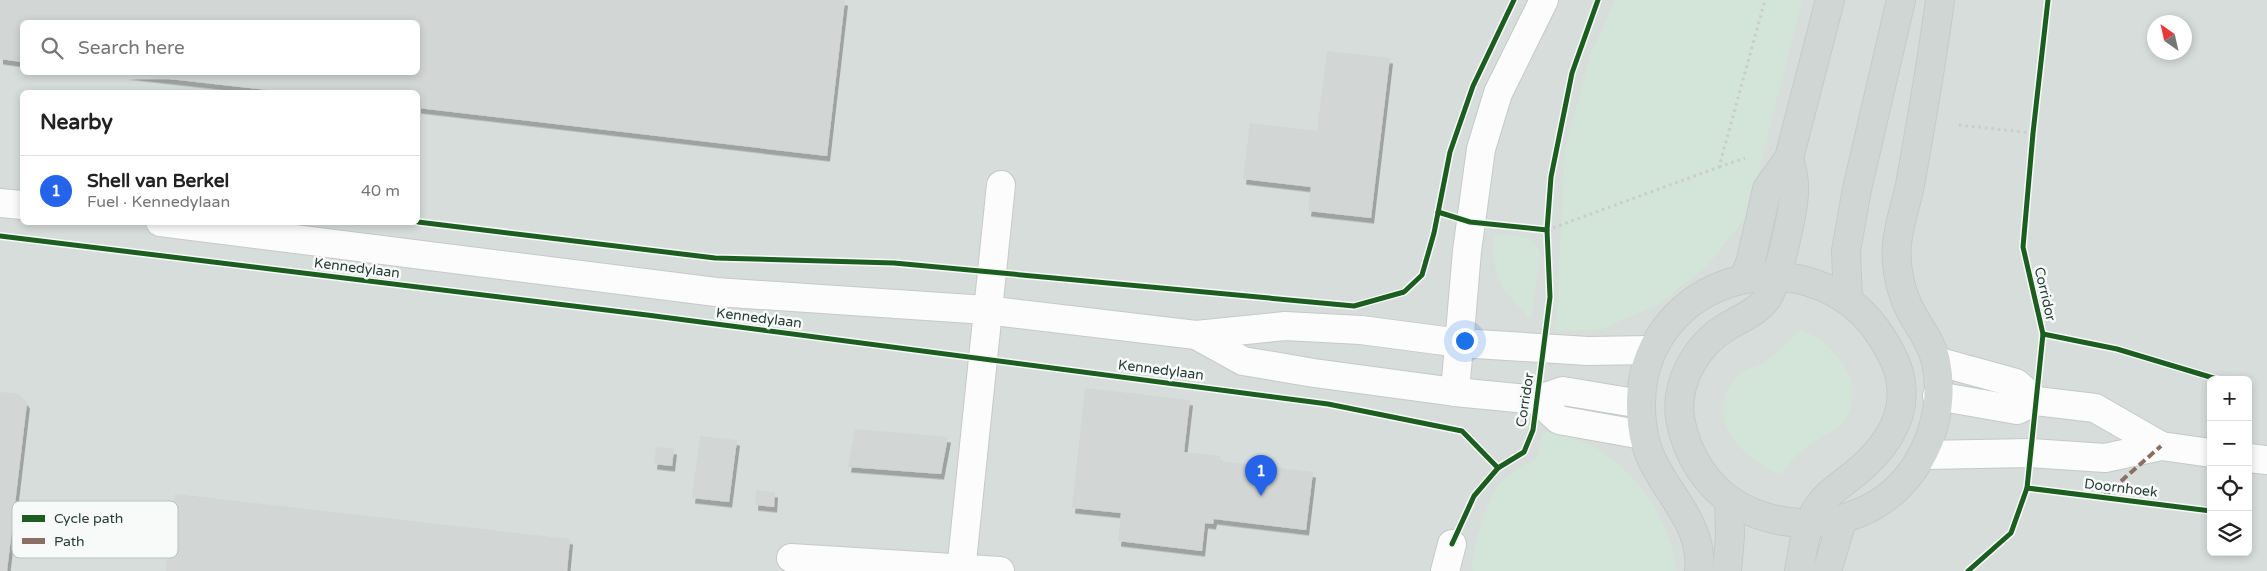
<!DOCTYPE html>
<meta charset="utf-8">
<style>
body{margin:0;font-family:"Varela Round",sans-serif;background:#f2f2f2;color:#222}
.controls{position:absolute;right:15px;bottom:15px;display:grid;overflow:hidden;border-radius:8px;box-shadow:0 2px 8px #0003}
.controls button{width:45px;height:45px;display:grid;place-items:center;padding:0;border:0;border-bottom:1px solid #e0e0e0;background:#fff;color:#222;font:25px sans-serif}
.compass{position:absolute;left:2147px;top:15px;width:45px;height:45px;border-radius:50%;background:#fff;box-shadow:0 2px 8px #0003;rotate:326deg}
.you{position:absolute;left:1464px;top:340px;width:18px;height:18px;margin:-12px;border:4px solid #fff;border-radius:50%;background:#1a73e8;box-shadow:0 0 0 8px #1a73e833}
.badge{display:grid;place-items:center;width:32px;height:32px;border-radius:50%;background:#2563eb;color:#fff;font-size:16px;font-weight:700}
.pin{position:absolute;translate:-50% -41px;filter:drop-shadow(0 1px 2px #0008)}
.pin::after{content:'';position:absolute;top:26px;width:18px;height:15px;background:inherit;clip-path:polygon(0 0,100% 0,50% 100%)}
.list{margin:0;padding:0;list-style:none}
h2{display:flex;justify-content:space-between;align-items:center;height:65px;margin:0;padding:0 20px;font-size:21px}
h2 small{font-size:16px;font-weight:400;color:#767676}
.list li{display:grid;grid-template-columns:32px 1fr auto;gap:15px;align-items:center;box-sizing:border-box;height:70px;padding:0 20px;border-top:1px solid #e0e0e0}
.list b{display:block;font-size:19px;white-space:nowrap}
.list p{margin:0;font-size:16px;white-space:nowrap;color:#767676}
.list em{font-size:16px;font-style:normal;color:#767676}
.icon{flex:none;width:28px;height:28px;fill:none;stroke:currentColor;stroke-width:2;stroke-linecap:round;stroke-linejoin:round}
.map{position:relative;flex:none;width:2267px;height:571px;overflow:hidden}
.search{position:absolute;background:#fff;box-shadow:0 2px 8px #0003;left:20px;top:20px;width:400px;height:55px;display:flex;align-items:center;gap:12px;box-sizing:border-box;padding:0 18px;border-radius:8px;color:#767676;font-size:19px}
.panel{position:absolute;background:#fff;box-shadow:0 2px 8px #0003;left:20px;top:90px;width:400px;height:135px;border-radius:8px}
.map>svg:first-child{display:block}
.built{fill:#d7ddda;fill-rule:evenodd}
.green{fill:#d3e4d8}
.building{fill:#d2d6d4;filter:url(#shadow)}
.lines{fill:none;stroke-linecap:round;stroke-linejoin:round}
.minor-casing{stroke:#c5cac7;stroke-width:30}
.major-casing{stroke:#c4cbc8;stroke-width:30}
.path{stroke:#c7cecb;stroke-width:3;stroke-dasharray:2.5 4;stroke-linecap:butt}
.minor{stroke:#fcfcfc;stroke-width:28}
.major{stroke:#d0d6d4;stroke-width:28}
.quiet{stroke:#8d6e63;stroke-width:4;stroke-dasharray:8 4;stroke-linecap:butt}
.cycleway-casing{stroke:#f7faf9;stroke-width:8}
.cycleway{stroke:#1b5e20;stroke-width:5}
.labels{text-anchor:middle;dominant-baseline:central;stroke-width:5;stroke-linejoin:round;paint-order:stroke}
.street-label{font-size:14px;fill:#273e38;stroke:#f7faf9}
.key{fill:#f7faf9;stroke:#b9c2bf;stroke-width:1}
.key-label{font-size:14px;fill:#273e38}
</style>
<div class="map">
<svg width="2267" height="571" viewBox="0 0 2267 571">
<defs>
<filter id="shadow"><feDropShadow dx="3" dy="5.5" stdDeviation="0" flood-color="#0004"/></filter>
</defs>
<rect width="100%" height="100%" fill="#e8edea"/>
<path class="built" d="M0,0H2267V571H0ZM22,22H418V72H22ZM2154,22H2184V52H2154ZM22,92H418V222H22ZM2211,380H2248V552H2211Z"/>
<g class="green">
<path d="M1615,0H1802L1747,216L1707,266L1659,304L1600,330H1556L1565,148L1591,54Z"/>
<path d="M1494,234L1528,237L1541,252L1531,320C1500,286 1492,282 1494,234Z"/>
<path d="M1800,329C1835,343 1871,386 1842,423C1836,430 1828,433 1820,438C1804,447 1792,459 1781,474C1741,459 1700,416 1739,375C1745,369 1755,367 1763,363C1777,355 1789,342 1800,329Z"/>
<path d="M1543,431C1560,435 1579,438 1594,447C1637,471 1672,522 1676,571H1473C1468,559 1489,498 1497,487C1506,475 1525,466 1537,458Z"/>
</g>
<g class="building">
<path d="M0,0H845L827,156L418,108V92H285L125,74L418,72V22H22V62L0,59Z"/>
<path d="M1327,51L1390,58L1371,218L1308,211L1311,187L1243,179L1250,123L1317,131Z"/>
<path d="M1085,388L1190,400L1184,452L1220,456V461L1313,472L1306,530L1214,519L1213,524L1205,523L1202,551L1118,541L1121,513L1072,508Z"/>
<path d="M0,392L19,394L27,403L7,571H0Z"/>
<path d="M855,429L948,437L941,474L848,467Z"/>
<path d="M700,436L737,440L729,502L692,498Z"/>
<path d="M656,447L674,449L672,466L654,464Z"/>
<path d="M756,490L775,492L774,507L755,505Z"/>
<path d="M175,494L570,539L567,571H166Z"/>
</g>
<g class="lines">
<g class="minor-casing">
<g id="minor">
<path d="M0,203L22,205"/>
<path d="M160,222L716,292L986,310L1196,335L1285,326L1361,330L1460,343L1588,351L1652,350"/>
<path d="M1196,335L1243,361L1314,373L1455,392L1537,400L1563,391L1641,404"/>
<path d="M1936,361L2016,383L2036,401"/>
<path d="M1455,392L1467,251L1481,149L1498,93L1544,0"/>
<path d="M1937,396L2017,410L2036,401L2095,408L2161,446"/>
<path d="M1537,400L1559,420L1643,435"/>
<path d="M1924,455L2030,453L2105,458L2161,446L2211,453"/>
<path d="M2248,458L2267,460"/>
<path d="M791,558L1000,571"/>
<path d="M961,571L1001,185"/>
<path d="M1445,571L1452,544"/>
</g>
</g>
<g class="major-casing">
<g id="major">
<path d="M1789,158C1791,167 1794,176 1794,185C1796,205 1778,279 1768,297C1759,311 1742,318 1728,326C1697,344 1675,382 1680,418C1686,454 1707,488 1739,506C1776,526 1824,529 1861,512C1918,488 1948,422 1936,362C1932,342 1918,326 1909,308C1900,289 1895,265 1897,244C1899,224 1906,204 1910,185C1921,123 1932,62 1940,0"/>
<path d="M1744,278L1751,260L1767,189L1789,158L1830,0"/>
<path d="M1848,300L1846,251L1857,189L1901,0"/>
<path d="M1699,571C1704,523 1665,494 1649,453C1640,430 1639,399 1644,375C1671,263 1822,241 1882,338C1891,352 1900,368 1901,385C1906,422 1880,454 1853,475C1841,485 1827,493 1818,507C1805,525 1803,550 1799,571"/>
<path d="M1727,571L1730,536L1729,500"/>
<path d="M1827,571L1842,521"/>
</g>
</g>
<g class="path">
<path d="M1959,125L2033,133"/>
<path d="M1719,167L1745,158"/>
<path d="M1547,230L1719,167L1765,0"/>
</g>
<use href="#minor" class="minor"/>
<use href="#major" class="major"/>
<path class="quiet" d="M2103,497L2161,446"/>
<g class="cycleway-casing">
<g id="cycleway">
<path d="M1438,212L1470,222L1547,230"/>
<path d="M418,222L715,258L894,263L1354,306L1404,292L1422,275L1434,233L1450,152L1473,86L1514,0"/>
<path d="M0,236L647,315L1328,404L1462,431L1498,468"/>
<path d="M2043,334L2117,349L2220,380"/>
<path d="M2027,488L2211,511"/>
<path d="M1452,544L1474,496L1498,468L1524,452L1533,430L1550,297L1547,230L1551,177L1572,73L1598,0"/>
<path d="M1968,571L2011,533L2027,488L2043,334L2023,247L2033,133L2048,0"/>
</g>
</g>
<use href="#cycleway" class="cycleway"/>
</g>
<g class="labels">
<g class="street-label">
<text transform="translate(357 268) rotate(7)">Kennedylaan</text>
<text transform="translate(2045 294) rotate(77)">Corridor</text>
<text transform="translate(759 318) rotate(7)">Kennedylaan</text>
<text transform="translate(1161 370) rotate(7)">Kennedylaan</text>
<text transform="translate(1525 400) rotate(-81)">Corridor</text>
<text transform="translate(2121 488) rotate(7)">Doornhoek</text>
</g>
</g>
<rect x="12" y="501" width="166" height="57" rx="8" class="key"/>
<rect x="22" y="515" width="23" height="7" fill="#1b5e20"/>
<rect x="22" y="538" width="23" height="6" fill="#8d6e63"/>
<g class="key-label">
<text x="54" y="523">Cycle path</text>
<text x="54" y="546">Path</text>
</g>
</svg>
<div class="controls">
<button>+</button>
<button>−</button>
<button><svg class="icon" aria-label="locate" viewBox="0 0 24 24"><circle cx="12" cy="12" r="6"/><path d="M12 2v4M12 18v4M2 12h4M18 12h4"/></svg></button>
<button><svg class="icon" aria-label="layers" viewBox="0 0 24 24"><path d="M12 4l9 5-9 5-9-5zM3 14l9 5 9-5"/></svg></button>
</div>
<svg class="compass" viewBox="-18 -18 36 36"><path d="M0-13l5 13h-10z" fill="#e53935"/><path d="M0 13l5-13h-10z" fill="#767676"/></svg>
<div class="you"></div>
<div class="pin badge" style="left:1261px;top:496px">1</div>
<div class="search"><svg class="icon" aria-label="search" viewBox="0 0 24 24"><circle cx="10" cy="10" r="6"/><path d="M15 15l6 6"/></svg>Search here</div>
<section class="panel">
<h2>Nearby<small></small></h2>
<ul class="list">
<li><span class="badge">1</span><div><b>Shell van Berkel</b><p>Fuel · Kennedylaan</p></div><em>40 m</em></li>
</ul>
</section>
</div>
